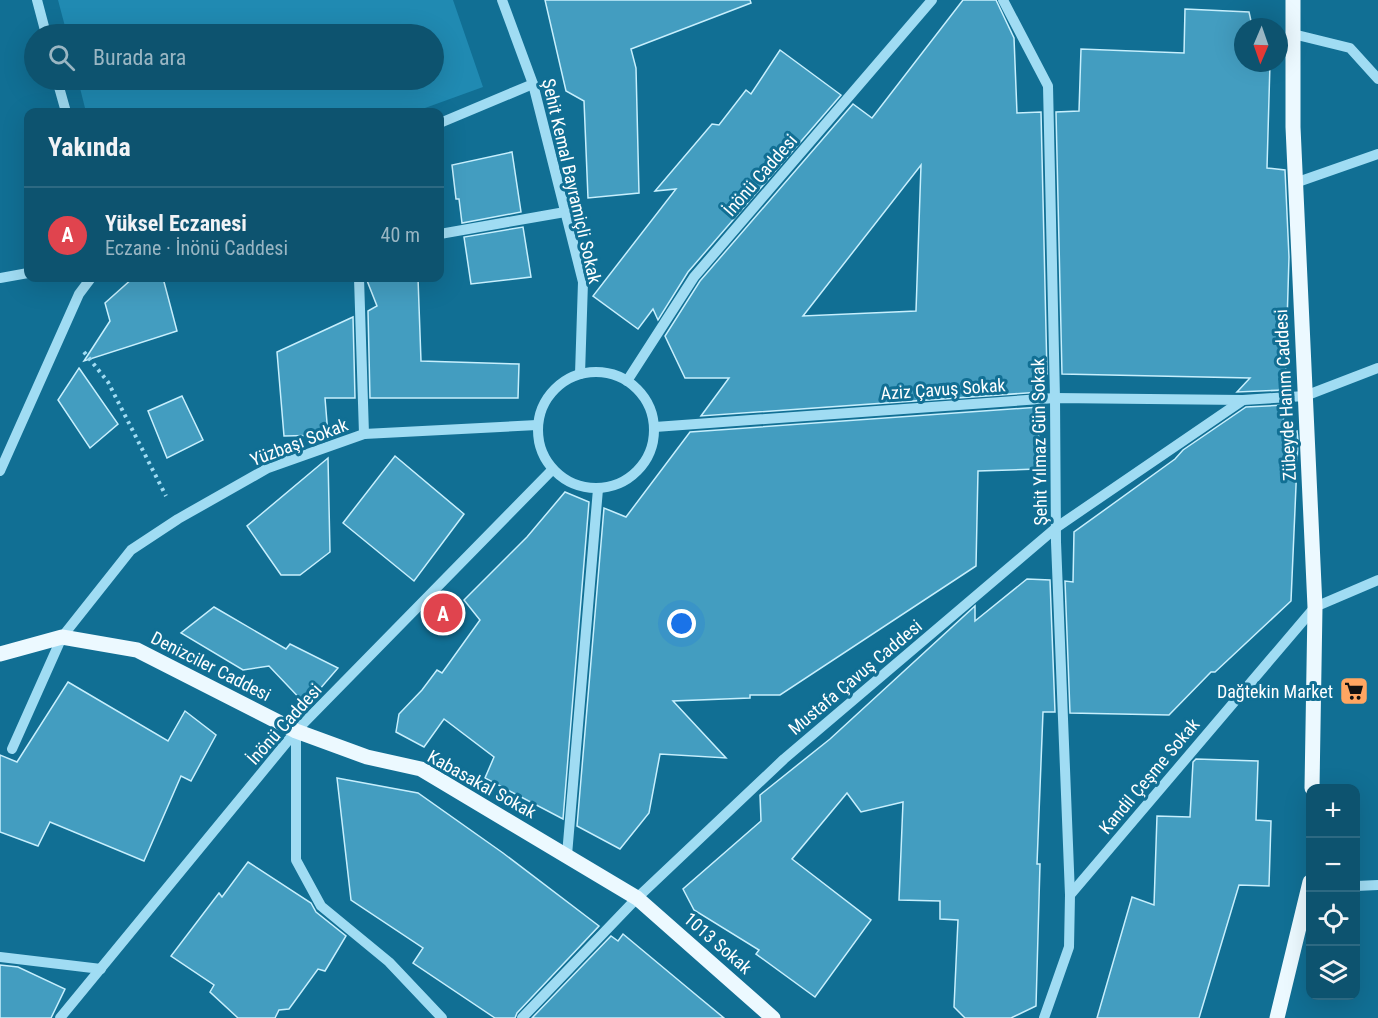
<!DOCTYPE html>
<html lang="tr">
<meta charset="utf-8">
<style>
body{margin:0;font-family:"Roboto Condensed",sans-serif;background:#1b5d77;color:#f1f3f6}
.controls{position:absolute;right:18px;bottom:18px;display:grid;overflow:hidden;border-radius:12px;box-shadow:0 6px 24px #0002}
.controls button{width:54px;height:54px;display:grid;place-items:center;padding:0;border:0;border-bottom:2px solid #2d6982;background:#0d536f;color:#f1f3f6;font:30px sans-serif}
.compass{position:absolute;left:1234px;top:18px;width:54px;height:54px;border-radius:50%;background:#0d536f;box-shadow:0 6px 24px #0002;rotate:182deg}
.you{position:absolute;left:682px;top:624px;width:21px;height:21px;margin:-15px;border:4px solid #fff;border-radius:50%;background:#1a73e8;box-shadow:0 0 0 9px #1a73e833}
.badge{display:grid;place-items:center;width:39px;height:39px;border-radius:50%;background:#8bbbb9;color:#fff;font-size:20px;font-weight:700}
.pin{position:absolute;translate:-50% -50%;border:3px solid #fff;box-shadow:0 2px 6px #0006}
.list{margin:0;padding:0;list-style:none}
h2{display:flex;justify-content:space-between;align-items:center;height:78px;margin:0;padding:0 24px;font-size:26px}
h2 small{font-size:20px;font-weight:400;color:#9ab6c3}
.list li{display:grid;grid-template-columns:39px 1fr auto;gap:18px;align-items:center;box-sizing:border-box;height:96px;padding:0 24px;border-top:2px solid #2d6982}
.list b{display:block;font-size:22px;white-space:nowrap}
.list p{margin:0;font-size:20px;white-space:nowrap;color:#9ab6c3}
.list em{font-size:20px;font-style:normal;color:#9ab6c3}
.icon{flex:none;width:33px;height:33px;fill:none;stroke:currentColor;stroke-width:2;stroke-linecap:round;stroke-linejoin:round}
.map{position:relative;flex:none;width:1378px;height:1018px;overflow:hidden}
.search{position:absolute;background:#0d536f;box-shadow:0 6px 24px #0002;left:24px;top:24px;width:420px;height:66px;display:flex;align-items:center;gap:15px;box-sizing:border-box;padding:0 21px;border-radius:33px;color:#9ab6c3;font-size:22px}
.panel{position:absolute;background:#0d536f;box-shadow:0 6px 24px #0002;left:24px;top:108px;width:420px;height:174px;border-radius:12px}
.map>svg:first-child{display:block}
.green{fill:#208ab2}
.building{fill:#439dc0;stroke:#c7effd;stroke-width:1.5;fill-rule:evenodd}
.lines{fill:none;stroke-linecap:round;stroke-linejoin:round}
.path{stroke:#a0dcf3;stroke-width:4;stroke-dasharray:3 4.5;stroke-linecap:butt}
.minor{stroke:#a0dcf3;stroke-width:10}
.major{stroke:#ecf9ff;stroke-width:15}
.labels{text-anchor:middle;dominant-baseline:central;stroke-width:6;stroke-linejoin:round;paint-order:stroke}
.street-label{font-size:18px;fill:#fff;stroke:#116f94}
.poi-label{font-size:18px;fill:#fff;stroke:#116f94;text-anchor:end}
</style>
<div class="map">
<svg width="1378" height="1018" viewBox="0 0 1378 1018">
<rect width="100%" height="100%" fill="#116f94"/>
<path class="green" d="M58,0H453L483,87L414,112H86L78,80H434V34H67Z"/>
<g class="building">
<path d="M545,0H750L751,3L631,49L636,68L639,193L588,198L584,101L566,91Z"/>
<path d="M963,0H996L1014,38L1017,113L1041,112L1047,374H1042L1041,392L701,416L729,378H685L665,336L700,281L853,104L872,118ZM921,165L916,311L803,316Z"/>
<path d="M1185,9L1249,12L1251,21L1272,24L1271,27H1243V63H1270L1267,168L1285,170L1289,257L1285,390L1237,392L1250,378L1062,374L1056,112L1079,111L1081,49L1184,53Z"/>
<path d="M780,50L841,95L688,272L658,320L653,309L638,329L593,296L676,189L655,191L712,124L719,125L746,90L751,94Z"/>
<path d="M512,152L521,212L462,223L459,199H456L452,165Z"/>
<path d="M523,227L531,277L471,284L464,237Z"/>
<path d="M133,278H163L177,331L84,361L110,321L105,303Z"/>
<path d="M366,278H418L421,361L519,364L518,398H370L368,311L377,306Z"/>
<path d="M353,317L355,398H325L328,435L284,436L277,352Z"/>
<path d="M79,368L118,424L90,448L58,400Z"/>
<path d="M182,396L203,440L167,458L148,411Z"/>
<path d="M1284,405L1283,436L1297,431L1298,440L1291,601L1215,672H1211L1169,715L1070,713L1065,581L1073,582L1074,532L1175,459L1183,450L1246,407Z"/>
<path d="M1040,407L1037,469L978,471L976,566L780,695H750V698L673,701L726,758L660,754L649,813L620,849L577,826L604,508L626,517L690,432Z"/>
<path d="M395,456L464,514L414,581L343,523Z"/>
<path d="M328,458L330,552L300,575H281L247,526Z"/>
<path d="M565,492L589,502L563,819L485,778L494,757L444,719L424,747L396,732L399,714L422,690L437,670L442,673L480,620L464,600L527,537Z"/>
<path d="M1027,579L1050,580L1055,712H1043L1037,864H1040L1036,1006L1011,1018H965L954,1007L958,920L940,919V901L899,900L903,802L861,812L847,793L792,859L871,920L815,997L756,954L759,950L694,910L683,889L761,821L760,795L830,739L975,606V621Z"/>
<path d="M214,607L286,649L290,644L338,668L306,705L269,666L243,670L181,633Z"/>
<path d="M68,682L168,741L185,711L216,735L191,781L181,776L144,861L50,822L38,846L0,832V755L17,762Z"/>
<path d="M1196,759L1258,761L1256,820L1271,821L1269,886L1239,885L1199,1018H1097L1132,897L1154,905L1157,816L1190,817L1193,762Z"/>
<path d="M337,778L418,793L503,853L599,926L517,1013L515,1018H495L413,963L423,948L351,900Z"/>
<path d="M248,862L311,903L316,912L346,936L325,971L318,969L289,1009L279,1010L275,1018H238L210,992L214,985L171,956L219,893L222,897Z"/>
<path d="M623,934L689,989L724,1018H532L611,936L618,941Z"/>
<path d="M0,965L18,967L65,989L51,1018H0Z"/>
</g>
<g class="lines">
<path class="path" d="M84,352L108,382L166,496"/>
<g class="minor">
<path d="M37,0L46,34"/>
<path d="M502,0L533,84L583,282L580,374"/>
<path d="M1003,0L1048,86L1055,398L1056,542L1070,895"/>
<path d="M1293,34L1350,48L1378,79"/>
<path d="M57,80L66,112"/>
<path d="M440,123L533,84"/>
<path d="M1295,183L1378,154"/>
<path d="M440,234L565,212"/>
<path d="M0,278L28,273"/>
<path d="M359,278L364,434"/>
<circle cx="596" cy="430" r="58"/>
<path d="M627,381L694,277L932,0"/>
<path d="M655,427L1055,398L1243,400L1305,396L1378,368"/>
<path d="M0,471L79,294L91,278"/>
<path d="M296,731V860L321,906L389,962L442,1018"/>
<path d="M12,749L62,637L131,550L178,519L268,468L364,434L537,425"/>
<path d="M567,855L598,489"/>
<path d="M1356,886L1378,885"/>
<path d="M0,957L101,969"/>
<path d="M60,1018L296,731L552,470"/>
<path d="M522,1018L637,898L784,759L1057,527L1243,400"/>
<path d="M1044,1018L1069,947L1070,895L1315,607L1378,580"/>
</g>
<g class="major">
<path d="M1293,0V127L1315,607L1312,788"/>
<path d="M0,654L62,637L137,650L296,731L367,757L421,769L637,898L773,1018"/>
<path d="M1277,1018L1310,882"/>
</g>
</g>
<defs>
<g id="supermarket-square" transform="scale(1.5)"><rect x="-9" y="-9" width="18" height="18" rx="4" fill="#ffa662" stroke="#116f94"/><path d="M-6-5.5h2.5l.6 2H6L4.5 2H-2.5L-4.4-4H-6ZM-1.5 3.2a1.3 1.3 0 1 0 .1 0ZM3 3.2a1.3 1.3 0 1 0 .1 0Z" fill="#111"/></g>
</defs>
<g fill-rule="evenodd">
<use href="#supermarket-square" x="1354" y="691"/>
</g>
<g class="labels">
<g class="street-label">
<text transform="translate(760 175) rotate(-49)">İnönü Caddesi</text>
<text transform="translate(572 181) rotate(77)">Şehit Kemal Bayramiçli Sokak</text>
<text transform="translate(943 389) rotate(-4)">Aziz Çavuş Sokak</text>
<text transform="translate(1285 395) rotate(-93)">Zübeyde Hanım Caddesi</text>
<text transform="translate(299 442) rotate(-21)">Yüzbaşı Sokak</text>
<text transform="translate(1039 442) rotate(-91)">Şehit Yılmaz Gün Sokak</text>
<text transform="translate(211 666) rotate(27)">Denizciler Caddesi</text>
<text transform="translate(855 677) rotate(-40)">Mustafa Çavuş Caddesi</text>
<text transform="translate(284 724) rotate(-48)">İnönü Caddesi</text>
<text transform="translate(1149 776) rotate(-50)">Kandil Çeşme Sokak</text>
<text transform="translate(482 784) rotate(29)">Kabasakal Sokak</text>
<text transform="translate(718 943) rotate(41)">1013 Sokak</text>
</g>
<g class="poi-label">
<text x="1333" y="691">Dağtekin Market</text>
</g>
</g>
</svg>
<div class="controls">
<button>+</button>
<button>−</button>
<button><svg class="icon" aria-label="locate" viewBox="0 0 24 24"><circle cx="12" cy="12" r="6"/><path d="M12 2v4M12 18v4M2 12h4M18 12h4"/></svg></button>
<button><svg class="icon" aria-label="layers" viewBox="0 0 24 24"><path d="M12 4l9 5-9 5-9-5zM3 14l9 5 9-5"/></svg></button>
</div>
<svg class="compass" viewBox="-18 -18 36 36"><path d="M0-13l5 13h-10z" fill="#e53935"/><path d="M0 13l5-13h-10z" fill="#9ab6c3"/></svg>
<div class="you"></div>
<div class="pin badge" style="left:443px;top:613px;background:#e0444e">A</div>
<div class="search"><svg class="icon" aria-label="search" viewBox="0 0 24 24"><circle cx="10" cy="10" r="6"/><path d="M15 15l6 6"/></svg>Burada ara</div>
<section class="panel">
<h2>Yakında<small></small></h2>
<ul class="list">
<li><span class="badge" style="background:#e0444e">A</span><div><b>Yüksel Eczanesi</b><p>Eczane · İnönü Caddesi</p></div><em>40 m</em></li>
</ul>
</section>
</div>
